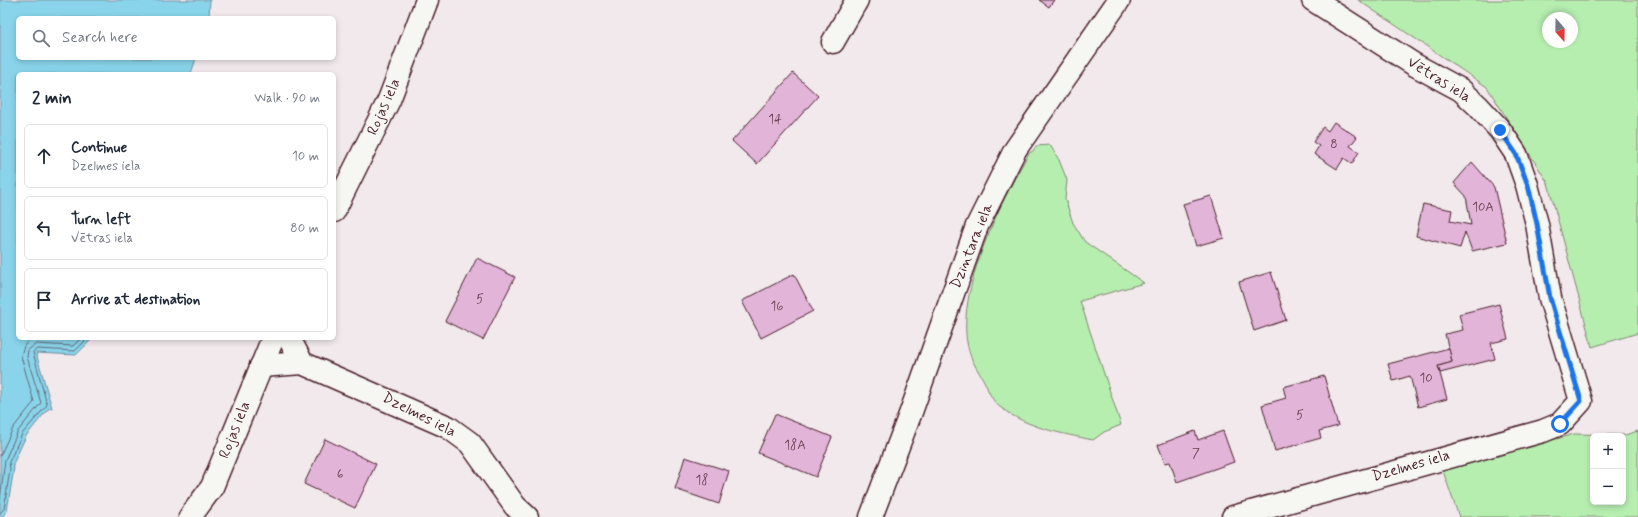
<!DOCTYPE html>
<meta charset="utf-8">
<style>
body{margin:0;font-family:Mynerve,sans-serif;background:#f2f2f3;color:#1f2937}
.controls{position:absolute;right:12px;bottom:12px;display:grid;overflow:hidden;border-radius:6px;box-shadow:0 2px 6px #0003}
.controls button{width:36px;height:36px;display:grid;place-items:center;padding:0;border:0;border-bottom:1px solid #e0e1e3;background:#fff;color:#1f2937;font:20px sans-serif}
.compass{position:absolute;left:1542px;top:12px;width:36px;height:36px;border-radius:50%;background:#fff;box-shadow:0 2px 6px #0003;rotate:160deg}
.stop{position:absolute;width:12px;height:12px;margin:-9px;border:3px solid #1a73e8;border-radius:50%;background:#fff}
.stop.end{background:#1a73e8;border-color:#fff;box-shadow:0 1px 4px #0008}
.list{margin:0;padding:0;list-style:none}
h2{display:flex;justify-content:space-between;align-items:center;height:52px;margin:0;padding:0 16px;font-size:17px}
h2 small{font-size:13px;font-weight:400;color:#747a83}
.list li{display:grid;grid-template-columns:26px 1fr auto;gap:12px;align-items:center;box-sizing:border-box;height:64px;margin:0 8px 8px;padding:0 8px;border:1px solid #e0e1e3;border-radius:6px}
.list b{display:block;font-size:15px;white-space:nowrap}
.list p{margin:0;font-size:13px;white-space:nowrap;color:#747a83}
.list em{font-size:13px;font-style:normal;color:#747a83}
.icon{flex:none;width:22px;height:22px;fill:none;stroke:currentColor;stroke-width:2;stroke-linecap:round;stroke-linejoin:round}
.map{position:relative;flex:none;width:1638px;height:517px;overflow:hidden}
.search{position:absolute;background:#fff;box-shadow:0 2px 6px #0003;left:16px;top:16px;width:320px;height:44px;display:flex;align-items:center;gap:10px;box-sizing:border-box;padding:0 14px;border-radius:6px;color:#747a83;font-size:15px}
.panel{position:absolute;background:#fff;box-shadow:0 2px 6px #0003;left:16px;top:72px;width:320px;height:268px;border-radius:6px}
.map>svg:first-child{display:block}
.green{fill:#b6eeb0;stroke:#80866e;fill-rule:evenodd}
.water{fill:#89d4ea;stroke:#708c9e}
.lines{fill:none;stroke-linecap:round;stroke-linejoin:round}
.shore{stroke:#636777;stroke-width:1}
.building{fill:#e1b4d8;stroke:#4a1f2b}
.minor-casing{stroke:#4a1f2b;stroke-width:25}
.minor{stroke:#f6f6f2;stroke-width:22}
.route{stroke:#1a73e8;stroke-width:5}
.labels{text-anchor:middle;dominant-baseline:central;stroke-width:3;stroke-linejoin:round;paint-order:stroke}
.number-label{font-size:13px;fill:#704456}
.street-label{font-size:15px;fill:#4a1f2b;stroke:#f6f6f2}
</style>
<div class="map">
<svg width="1638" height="517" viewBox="0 0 1638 517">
<rect width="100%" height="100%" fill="#f2e9ed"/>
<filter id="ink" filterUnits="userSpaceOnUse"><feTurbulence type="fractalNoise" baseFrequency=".025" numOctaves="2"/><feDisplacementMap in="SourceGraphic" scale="8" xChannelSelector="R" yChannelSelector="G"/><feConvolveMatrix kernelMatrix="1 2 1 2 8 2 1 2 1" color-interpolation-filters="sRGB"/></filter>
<g filter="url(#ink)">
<g class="green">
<path d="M1358,0H1638V333L1592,347L1548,183L1487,87ZM1548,18H1572V42H1548Z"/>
<path d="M1050,145L1059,160L1067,180L1065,199L1073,223L1085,242L1144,283L1080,301L1121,425L1104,432L1093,440C1060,433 1027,428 1000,407C992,402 987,387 983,379C979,372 974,365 971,357C949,301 1001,202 1029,153L1033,151L1036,146Z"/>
<path d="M1638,431V517H1459L1443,471L1574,434L1625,435ZM1593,436H1623V502H1593Z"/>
</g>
<path class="water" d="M0,0H210L209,18H18V58H196L191,74H18V338H93L76,355L36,353L52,408L48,409L26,436L13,464L14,468L7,511L2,517H0Z"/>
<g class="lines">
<g class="shore">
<path d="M0,456L13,428L34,402L21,356L24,346L29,340L36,338L70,340L72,338"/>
<path d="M0,500L5,460L18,431L41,403L27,357L28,350L36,344L73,346L81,338"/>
<path d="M0,513L4,509L10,469L9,462L22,434L47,405L33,352L37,349L75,351L88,338"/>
</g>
</g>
<g class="building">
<path d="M1039,0H1054L1049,7Z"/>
<path d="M793,73L818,96L757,164L732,141Z"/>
<path d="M1334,122L1357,137L1350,146L1359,152L1352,164L1344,158L1337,169L1314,154L1319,146L1313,142L1323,127L1328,131Z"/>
<path d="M1472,162L1494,187L1507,243L1472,251L1465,232L1460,248L1416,236L1423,204L1452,210L1450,221L1471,225L1466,196L1454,183Z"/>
<path d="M1211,196L1224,238L1196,246L1183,204Z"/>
<path d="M477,258L515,277L483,340L445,321Z"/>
<path d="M1271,272L1286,320L1254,331L1239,282Z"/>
<path d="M794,274L813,311L761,338L742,301Z"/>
<path d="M1499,304L1508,339L1491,343L1495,359L1440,373L1438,366L1452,362L1445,334L1463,330L1459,314Z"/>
<path d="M1449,348L1452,362L1438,366L1447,399L1418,407L1410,376L1393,381L1388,364Z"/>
<path d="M1324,376L1338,426L1319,431L1321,438L1275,451L1262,405L1286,398L1283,387Z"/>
<path d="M775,414L832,437L816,477L758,453Z"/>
<path d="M1195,431L1198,440L1223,431L1234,462L1177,482L1170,462L1165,463L1158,445Z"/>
<path d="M325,439L376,464L355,508L304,484Z"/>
<path d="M685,457L729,471L719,504L675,489Z"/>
</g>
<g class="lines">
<g class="minor-casing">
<g id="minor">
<path d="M833,42L857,0"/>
<path d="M334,211L389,100L427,0"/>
<path d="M289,338L302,363"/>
<path d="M261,366L302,363L448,427L470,443L515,506L527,517"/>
<path d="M190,517L212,487L273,338"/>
<path d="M871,517L911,412L977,226L1015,150L1119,0"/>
<path d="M1233,517L1543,431L1560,424L1581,401L1550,298L1537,224L1527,185L1516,154L1500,130L1478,106L1461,90L1415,65L1313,0"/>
</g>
</g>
<use href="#minor" class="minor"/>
</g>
</g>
<g class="lines" filter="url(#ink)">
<path class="route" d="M1500,130L1516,154L1528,185L1537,224L1550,298L1581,401L1560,424"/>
</g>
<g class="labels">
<g class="number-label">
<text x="775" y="119">14</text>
<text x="1334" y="144">8</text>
<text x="1483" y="207">10A</text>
<text x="480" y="299">5</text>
<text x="777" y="306">16</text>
<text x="1426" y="378">10</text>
<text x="1300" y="415">5</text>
<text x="795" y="445">18A</text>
<text x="1196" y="453">7</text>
<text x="340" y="474">6</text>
<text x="702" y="480">18</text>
</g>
<g class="street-label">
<text transform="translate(1439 80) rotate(32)">Vētras iela</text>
<text transform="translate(384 107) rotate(-66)">Rojas iela</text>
<text transform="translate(972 246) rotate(-68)">Dzintara iela</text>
<text transform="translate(419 415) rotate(27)">Dzelmes iela</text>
<text transform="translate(235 430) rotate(-68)">Rojas iela</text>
<text transform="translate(1411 466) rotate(-16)">Dzelmes iela</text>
</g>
</g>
</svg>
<div class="controls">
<button>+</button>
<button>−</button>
</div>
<svg class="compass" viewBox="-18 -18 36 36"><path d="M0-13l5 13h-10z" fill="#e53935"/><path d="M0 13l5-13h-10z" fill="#747a83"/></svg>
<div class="stop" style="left:1560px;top:424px"></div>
<div class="stop end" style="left:1500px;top:130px"></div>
<div class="search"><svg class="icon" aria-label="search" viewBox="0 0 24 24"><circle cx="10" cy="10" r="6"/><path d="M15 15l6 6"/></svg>Search here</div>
<section class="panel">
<h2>2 min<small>Walk · 90 m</small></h2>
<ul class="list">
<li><svg class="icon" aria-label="ahead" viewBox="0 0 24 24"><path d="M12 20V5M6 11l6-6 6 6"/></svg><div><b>Continue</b><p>Dzelmes iela</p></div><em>10 m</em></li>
<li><svg class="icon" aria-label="left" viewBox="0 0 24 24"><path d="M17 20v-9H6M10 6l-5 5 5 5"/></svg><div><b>Turn left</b><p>Vētras iela</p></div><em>80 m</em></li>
<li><svg class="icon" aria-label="arrive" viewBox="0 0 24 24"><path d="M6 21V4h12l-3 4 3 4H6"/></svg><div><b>Arrive at destination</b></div></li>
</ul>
</section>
</div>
